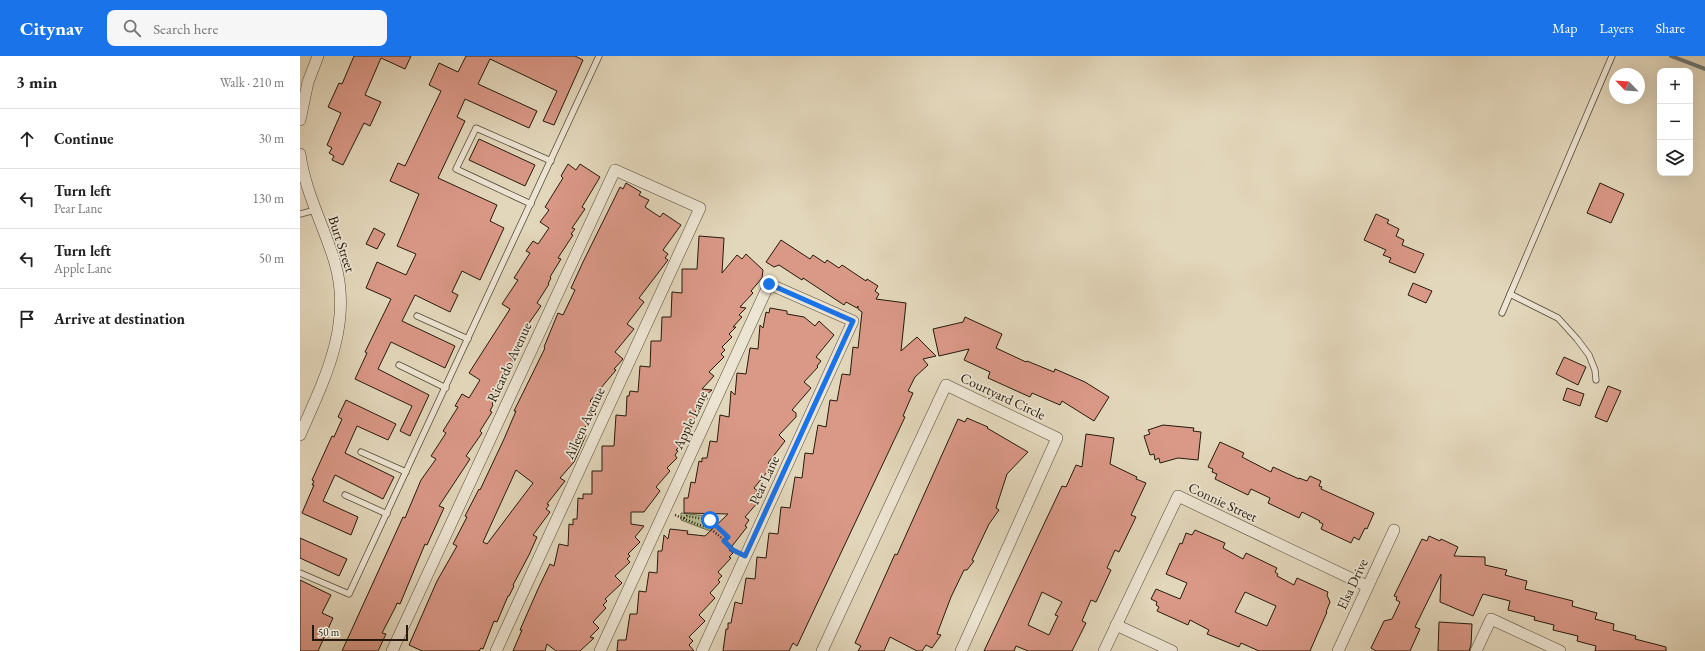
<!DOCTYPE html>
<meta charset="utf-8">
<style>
body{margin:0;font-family:"EB Garamond",serif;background:#f6f6f6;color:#222}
.controls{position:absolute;right:12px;top:12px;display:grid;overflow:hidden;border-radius:8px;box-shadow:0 4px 16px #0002}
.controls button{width:36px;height:36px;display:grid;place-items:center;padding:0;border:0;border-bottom:1px solid #e0e0e0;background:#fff;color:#222;font:20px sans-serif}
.compass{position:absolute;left:1309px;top:12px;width:36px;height:36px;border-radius:50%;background:#fff;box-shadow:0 4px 16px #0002;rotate:295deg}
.scale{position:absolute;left:12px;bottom:10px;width:96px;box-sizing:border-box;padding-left:4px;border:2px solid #251a0c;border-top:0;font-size:11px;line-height:14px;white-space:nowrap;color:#251a0c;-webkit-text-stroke:3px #ede5d3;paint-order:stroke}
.stop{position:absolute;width:12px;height:12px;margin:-9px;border:3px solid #1a73e8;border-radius:50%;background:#fff}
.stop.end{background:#1a73e8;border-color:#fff;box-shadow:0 1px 4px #0008}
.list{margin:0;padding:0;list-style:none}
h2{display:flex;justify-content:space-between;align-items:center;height:52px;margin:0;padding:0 16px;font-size:17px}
h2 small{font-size:13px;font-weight:400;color:#767676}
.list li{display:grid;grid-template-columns:26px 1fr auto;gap:12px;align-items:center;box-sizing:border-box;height:60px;padding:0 16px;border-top:1px solid #e0e0e0}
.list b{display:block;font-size:15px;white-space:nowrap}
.list p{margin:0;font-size:13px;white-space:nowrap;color:#767676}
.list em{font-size:13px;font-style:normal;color:#767676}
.icon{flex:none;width:22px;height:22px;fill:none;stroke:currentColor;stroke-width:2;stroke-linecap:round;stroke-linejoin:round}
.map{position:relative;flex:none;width:1405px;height:595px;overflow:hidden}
header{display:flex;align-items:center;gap:24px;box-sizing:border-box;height:56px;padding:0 20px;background:#1a73e8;color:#fff}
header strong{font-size:19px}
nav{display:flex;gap:22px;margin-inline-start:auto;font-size:14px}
.search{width:280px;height:36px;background:#f6f6f6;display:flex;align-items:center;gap:10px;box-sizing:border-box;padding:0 14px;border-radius:8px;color:#767676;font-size:15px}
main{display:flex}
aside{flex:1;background:#fff}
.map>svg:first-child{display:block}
.green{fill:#b5be8f;stroke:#6d6c4e}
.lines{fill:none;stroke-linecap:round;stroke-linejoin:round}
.stream{stroke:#6c7876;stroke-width:4}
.building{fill:#da9887;stroke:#251a0c;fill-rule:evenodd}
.service-casing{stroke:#544938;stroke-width:7}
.minor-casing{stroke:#544938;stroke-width:12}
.path{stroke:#251a0c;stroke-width:2.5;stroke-dasharray:1 2;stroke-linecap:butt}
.service{stroke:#ede5d3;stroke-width:5.5}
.minor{stroke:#ede5d3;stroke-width:11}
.route{stroke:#1a73e8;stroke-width:5}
.labels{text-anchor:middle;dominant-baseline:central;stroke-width:3.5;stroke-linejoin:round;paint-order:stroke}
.street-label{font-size:14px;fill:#251a0c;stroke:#ede5d3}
</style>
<header>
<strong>Citynav</strong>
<div class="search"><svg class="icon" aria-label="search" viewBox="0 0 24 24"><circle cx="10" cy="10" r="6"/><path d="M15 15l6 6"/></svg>Search here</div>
<nav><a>Map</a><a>Layers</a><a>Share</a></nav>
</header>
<main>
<aside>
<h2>3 min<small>Walk · 210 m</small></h2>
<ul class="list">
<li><svg class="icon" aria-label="ahead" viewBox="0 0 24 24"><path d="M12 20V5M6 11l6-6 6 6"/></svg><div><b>Continue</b></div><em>30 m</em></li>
<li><svg class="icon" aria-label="left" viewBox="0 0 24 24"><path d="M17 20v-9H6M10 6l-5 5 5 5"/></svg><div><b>Turn left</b><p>Pear Lane</p></div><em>130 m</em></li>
<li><svg class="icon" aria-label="left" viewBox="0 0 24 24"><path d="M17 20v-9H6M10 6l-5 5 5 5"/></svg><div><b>Turn left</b><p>Apple Lane</p></div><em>50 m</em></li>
<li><svg class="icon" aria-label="arrive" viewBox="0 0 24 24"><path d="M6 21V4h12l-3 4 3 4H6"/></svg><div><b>Arrive at destination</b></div></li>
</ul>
</aside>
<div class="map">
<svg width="1405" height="595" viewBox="0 0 1405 595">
<rect width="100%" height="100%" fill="#e3d7bb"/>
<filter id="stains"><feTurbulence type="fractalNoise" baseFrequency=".005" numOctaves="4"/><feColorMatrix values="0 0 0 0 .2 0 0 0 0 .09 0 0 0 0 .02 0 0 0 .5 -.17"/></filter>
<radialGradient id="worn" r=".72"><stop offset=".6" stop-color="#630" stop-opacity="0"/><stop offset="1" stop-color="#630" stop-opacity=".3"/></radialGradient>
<path class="green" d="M381,457L406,460L411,462L432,480L425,488L410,475L381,464Z"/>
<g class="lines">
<path class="stream" d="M1371,0L1405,13"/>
</g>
<g class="building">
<path d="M54,0H111L105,13L81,2L65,39L81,46L70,70L64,67L43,109L32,104L34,100L29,97L32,92L27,89L41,57L28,51L39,27L42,28Z"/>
<path d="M166,0H275L283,4L254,69L243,65L257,35L190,3L178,28L237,55L229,72L165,43L157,61L165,65L138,122L197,149L190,165L204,172L180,224L162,215L152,236L158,239L150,256L115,239L102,265L155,290L145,312L91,286L78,313L129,339L110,380L100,375L112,350L55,323L67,297L65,296L91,243L66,232L77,206L106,219L116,198L97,190L119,138L90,125L98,107L105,110L141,35L129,29L139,7L158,16Z"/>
<path d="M179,83L235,109L225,130L169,104Z"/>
<path d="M268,108L276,114L280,108L300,121L282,151L285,153L272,172L275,173L271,178L273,179L258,202L261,203L250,221L251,222L248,228H249L237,247L241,250L222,277L224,278L212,297L213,298L210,302L214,305L198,328L203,331L192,348L193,349L190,355L192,356L180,375L182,377L166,400L170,403L139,450L144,452L127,489L125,488L100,548L97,547L95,552L82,577L86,578L78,595H42L103,461L105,462L121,424L136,403L131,400L146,377L143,375L158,351L155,350L162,338L169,342L180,324L169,317L210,253L202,248L218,224L214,222L230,197L226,195L233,185L238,188L249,172L240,166L249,154L245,151L263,122L261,120Z"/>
<path d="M326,127L341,136L339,139L349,144L345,151L360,161L363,157L381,169L363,194L368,198L365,202L368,204L339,242L344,246L327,268L334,273L315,296L323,303L314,313L316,314L290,345L296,351L293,355L296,358L281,376L286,379L274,406L260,422L265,425L247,448L249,449L246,453L250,456L233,479L237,481L229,499L213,529L214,530L209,540H208L197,566L194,565L183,593L181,592L179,595H122L109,589L137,525L157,490L153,488L167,461L165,460L179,433L180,434L204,383L216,355H214L245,292L244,291L258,257L263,259L275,234L271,232L283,206L320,131L323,133ZM216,414L233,427L187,488L183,486Z"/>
<path d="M1300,127L1324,138L1311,167L1287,157Z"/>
<path d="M1076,158L1089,164L1087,167L1099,173L1096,180L1104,184L1102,189L1124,198L1115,217L1089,206L1091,202L1083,199L1086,194L1064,184Z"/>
<path d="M74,172L85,178L77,193L66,188Z"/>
<path d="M399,180L424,182L422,217L437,199L442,203L446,198L463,214L462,222L451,235L453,237L440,251L446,252L439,259L442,261L433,271H436L429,278L432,281L422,291L425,294L421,298L424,301L409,316L414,320L402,333L412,334L405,340L408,342L393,358L396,361L385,372L389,375L385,380L387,382L376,394L378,395L375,399L377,402L367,412L370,415L356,431L360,435L344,456H331V468L344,470L335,481L340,486L328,498L330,500L327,503L330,506L315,520L322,527L305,543L307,545L303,549L306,552L293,566L299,572L290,581L294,582L280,595H256L247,588L245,595H213L222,574H220L238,533L250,508L254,510L259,488L268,490L269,468L273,469V463H277L278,442L283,443V438H292V415H302V390H314L316,359L326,360L327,340H329L330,335L338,336L340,310L350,311L351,285H361L362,261H371L372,236L382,237V213H397Z"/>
<path d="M481,184L510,203L513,199L525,207L527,204L539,212L542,209L566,225L567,223L578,230L575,235L579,238L576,243L606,247L601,295L617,281L636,300L623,303L628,309L615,321L608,335L613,337L603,360L605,361L497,590L493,587L489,595H423L426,573H428V567H431L435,546L442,548L446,522L455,523L457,501L466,502L469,477L478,478L481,451L490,452L495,421L502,422L505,397L513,398L518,369L526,371L530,344L537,345L542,318L550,319L553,291L558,292L562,256L558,253V250L557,252L546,246L544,249L503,222L502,224L479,209L474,211L466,206Z"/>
<path d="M1113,227L1132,235L1126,247L1108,239Z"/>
<path d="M470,252L487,255V258L504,261L515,270L519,265L534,279L516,301L521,305L517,310L518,311L504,326L511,332L492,354L496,357V361L479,379L485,385L468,407L472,410L454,432L460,437L456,442L459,445L445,461L449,464L445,470L447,471L429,494L433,497L429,501L431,502L418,516L422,520L418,524L420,526L410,537L415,542L399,559L405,565L389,581L393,585L389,589L394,595H317L318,584H326L330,558H337L339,535L346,536L349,516L357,517L358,495H362L364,479L368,483L370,473L388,475L387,478L405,480L428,458L384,457V442H388L391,426L395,427L399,405L402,406V402H407L410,385L417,386L420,359L429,361L431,335L435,339L437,317L446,318L450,292L458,293L460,269L463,272L466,256L469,257Z"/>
<path d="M665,261L702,278L696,292L726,306L727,305L754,316L755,313L785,326L809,341L794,365L762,345L760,349L732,337L730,341L688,322L690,316L664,304L669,293L639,300L633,273L663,266Z"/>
<path d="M1264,301L1286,311L1278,329L1256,318Z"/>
<path d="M1308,330L1321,335L1307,366L1295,361Z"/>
<path d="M1267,332L1284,338L1280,350L1263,344Z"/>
<path d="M46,344L96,368L88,384L57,370L45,397L94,421L83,443L35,419L23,445L58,461L51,479L2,457L14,429H12L14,425L12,424L32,380L34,381L42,363L38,361Z"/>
<path d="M667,362L688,371L687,372L728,396L707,418L696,452L699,454L689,468L672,504L674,505L667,514H664L651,541L637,578L641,579L632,592L626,589L622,595H617L590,581L584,595H558L561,590L555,587L595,498L597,499L658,363L665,366Z"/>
<path d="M863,369L894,372L893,375L901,376L898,404L878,402L860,407L859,402L855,404L854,398L850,399L844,380L850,378L848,374Z"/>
<path d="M786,378L814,382L810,408L837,421L836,423L846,427L831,459L836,461L819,496L815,494L807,512L811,514L796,546L791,544L782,565L786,567L772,595H728L716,590L714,595H684L762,430L766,431L776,409L782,411ZM742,536L762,546L755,559L758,560L749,579L728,569Z"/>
<path d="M920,386L944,397L942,401L971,416L973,411L999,423V422L1007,425L1010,420L1021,425L1019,430L1022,431L1021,433L1074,457L1067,473L1065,472L1059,484L1054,481L1051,487L1021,473L1023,468L1019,466L1020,465L1002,456L999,462L968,447L970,442L951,433L948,439L915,423L917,418L912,416L913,413L908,411Z"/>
<path d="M895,474L925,487L923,492L943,503L946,497L977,512L975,516L978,518L977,520L994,529L997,522L1028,536L1027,539L1030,546L1026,556H1027L1010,595H959L941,587L939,591L907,578L909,574L890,564L888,569L857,555L859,551L856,549L857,546L851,543L856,533L880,543L887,527L866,518L880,487L882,488L886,477L892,479ZM945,536L976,550L967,570L935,556Z"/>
<path d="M1129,480L1140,485L1141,483L1158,491L1154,500L1185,501V509L1207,514L1205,519L1227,525L1225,533L1273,545L1272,550L1297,557L1295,563L1314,568L1313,574L1336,580L1335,583L1366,591V595H1295L1296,590L1277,585L1278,580L1253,574L1254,569L1234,564L1235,561L1208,554L1210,545L1183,538L1173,560L1140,546L1141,518L1115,571L1120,573L1110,595H1076L1071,592L1084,565L1092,563L1100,546L1096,544L1097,541L1094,540L1122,483L1127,485Z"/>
<path d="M0,482L47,503L39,520L0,502Z"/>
<path d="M0,524L31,539L22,557L33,562L18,595H0Z"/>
<path d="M1139,566L1172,568L1171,589L1169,595H1138Z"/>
</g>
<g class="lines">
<g class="service-casing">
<g id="service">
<path d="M231,148L156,113L176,72L251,105"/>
<path d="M0,158L15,154"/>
<path d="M1210,238L1258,262L1277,283L1289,299L1295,314L1296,324"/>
<path d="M1202,257L1312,0"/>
<path d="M117,260L168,283"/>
<path d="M99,309L146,332"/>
<path d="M61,396L106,416"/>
<path d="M45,439L87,458"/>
<path d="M0,517L49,538L299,0"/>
</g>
</g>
<g class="minor-casing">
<g id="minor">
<path d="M0,64L8,26L18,0"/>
<path d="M0,98C5,136 24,170 35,207C53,269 24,324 0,379"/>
<path d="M816,569L872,595"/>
<path d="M92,595L315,114L400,152L196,595"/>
<path d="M300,595L469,228L553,265L402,595"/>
<path d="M522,595L646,329L757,382L661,595"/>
<path d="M804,595L878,440L1067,530"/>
<path d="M1038,595L1094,474"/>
<path d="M1176,595L1191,563L1260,595"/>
</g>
</g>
<g class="path">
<path d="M375,459L399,469L410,472L436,495"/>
<path d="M384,462L387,460L410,464L428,481L424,485"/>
</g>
<use href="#service" class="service"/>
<use href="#minor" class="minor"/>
</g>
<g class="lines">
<path class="route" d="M410,464L428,481L424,485L433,494L445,500L553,265L469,228"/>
</g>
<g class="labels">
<g class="street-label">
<text transform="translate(42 188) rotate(72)">Burt Street</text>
<text transform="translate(209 306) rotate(-65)">Ricardo Avenue</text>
<text transform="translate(703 340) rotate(25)">Courtyard Circle</text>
<text transform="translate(390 364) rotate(-65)">Apple Lane</text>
<text transform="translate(284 367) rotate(-65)">Aileen Avenue</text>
<text transform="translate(464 424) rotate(-65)">Pear Lane</text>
<text transform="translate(923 446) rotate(25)">Connie Street</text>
<text transform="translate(1052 528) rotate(-65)">Elsa Drive</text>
</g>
</g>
<rect width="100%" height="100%" filter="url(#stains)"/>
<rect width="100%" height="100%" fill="url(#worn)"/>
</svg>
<div class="controls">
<button>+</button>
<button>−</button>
<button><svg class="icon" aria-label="layers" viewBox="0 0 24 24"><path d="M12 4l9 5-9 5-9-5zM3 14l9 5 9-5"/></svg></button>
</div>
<svg class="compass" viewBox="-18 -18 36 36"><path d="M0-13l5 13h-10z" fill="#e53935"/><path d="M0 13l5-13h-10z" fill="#767676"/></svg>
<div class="scale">50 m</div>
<div class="stop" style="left:410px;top:464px"></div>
<div class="stop end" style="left:469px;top:228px"></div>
</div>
</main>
